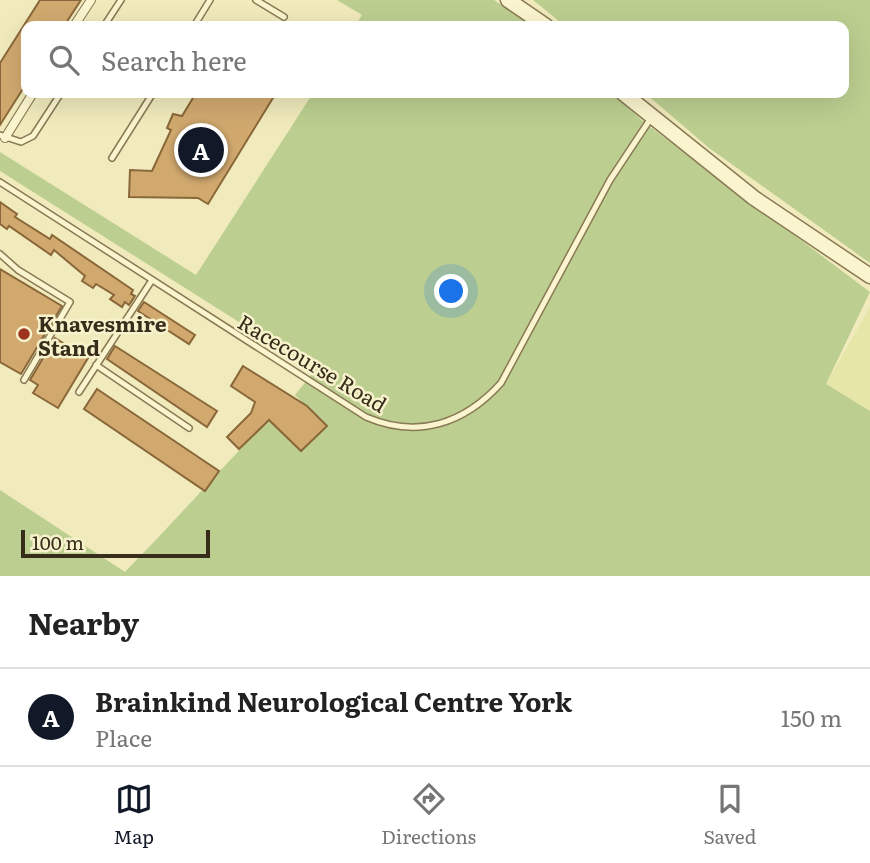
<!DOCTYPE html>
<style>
body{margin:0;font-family:Literata,serif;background:#f6f6f6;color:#222}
.scale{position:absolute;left:21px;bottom:18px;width:189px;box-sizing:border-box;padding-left:7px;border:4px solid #372d1a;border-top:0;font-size:19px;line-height:24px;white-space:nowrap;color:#372d1a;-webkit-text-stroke:5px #f7f2cc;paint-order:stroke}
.you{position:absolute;left:452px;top:292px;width:24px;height:24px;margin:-18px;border:5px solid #fff;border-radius:50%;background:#1a73e8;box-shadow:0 0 0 10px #1a73e833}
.badge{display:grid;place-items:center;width:46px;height:46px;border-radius:50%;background:#111827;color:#fff;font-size:23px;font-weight:700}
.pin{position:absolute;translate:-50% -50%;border:4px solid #fff;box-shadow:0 2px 7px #0006}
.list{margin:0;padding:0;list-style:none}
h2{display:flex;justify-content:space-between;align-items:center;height:91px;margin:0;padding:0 28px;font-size:30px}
h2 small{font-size:23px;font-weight:400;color:#767676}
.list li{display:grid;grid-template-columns:46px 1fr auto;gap:21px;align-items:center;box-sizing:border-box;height:98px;padding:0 28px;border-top:2px solid #e0e0e0}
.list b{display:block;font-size:26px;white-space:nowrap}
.list p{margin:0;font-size:23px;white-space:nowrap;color:#767676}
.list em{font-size:23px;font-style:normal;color:#767676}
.icon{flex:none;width:38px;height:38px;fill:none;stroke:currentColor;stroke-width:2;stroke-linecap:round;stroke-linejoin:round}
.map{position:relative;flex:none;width:870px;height:576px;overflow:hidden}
.search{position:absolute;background:#fff;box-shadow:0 7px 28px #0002;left:21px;right:21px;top:21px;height:77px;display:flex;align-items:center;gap:18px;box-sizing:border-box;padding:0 24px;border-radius:14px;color:#767676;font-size:26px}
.sheet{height:189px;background:#fff}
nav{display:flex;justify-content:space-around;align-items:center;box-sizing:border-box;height:98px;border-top:2px solid #e0e0e0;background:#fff;font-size:19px;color:#767676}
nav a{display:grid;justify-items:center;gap:4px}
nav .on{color:#111827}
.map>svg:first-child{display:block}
.farmland{fill:#e6e6a9}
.green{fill:#bccf90}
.building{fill:#d1a96f;stroke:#896739;stroke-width:2}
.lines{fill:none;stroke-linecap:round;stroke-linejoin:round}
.service-casing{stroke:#897955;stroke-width:8}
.pedestrian-casing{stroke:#897955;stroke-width:10}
.tertiary-casing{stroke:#897955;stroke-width:17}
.service{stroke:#fbf5cf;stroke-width:5}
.pedestrian{stroke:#fbf5cf;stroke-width:8}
.tertiary{stroke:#fbf5cf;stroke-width:14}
.poi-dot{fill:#9b3521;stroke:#f7f2cc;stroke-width:2.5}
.labels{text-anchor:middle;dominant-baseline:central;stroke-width:5;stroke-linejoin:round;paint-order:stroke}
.poi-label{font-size:21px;font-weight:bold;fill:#372d1a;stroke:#f7f2cc;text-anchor:start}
.street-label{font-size:21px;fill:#372d1a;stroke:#f7f2cc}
</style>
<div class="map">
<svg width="870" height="576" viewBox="0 0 870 576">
<rect width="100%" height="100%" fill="#f0eabc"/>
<path class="farmland" d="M870,307V411L826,384Z"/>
<g class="green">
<path d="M337,0H494L532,26H355L362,15Z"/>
<path d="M533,0H870V263L709,148L645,93H844V26H565Z"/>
<path d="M313,93H611L645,123L870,292L826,384L870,411V576H0V490L125,572C177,519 225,464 277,411L280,431L301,451L326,426L295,395L315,370L0,171V152L196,275Z"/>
</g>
<g class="building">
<path d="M40,0H81L64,26H26V84L0,125V63Z"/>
<path d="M196,93H276L208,204L198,198L129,197L130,170L152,171L171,130L167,128L173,114L182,116Z"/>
<path d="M0,202L17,214L15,217L50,239L52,235L133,290L131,294L135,296L129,305L125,302L122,307L110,299L114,295L96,284L93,288L82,281L85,276L54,250L51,255L9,226L7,229L0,224Z"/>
<path d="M0,269L62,306L21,374L0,362Z"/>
<path d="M144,302L195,335L189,344L138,311Z"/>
<path d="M55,338L88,358L58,408L33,393L38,385L30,380Z"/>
<path d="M115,346L217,411L207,427L107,359Z"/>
<path d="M243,366L307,406L327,426L301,451L269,420L239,449L227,437L251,413L255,402L231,386Z"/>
<path d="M97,389L219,471L205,491L84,409Z"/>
</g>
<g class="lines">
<g class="service-casing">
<g id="service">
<path d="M256,0L284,17"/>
<path d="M104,26L121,0"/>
<path d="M194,26L210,0"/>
<path d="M0,135L21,142L33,136L61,93"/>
<path d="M112,158L153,93"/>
<path d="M0,182L366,417C418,439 464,424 501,383L610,180L651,118"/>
<path d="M0,254L18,270L70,302L24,380"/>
<path d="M96,365L189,428"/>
<path d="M79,392L152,280"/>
</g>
</g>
<g class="pedestrian-casing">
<g id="pedestrian">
<path d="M74,26L91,0"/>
<path d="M5,138L33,93"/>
</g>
</g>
<g class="tertiary-casing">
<g id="tertiary">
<path d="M508,0L546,26"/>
<path d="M623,93L754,198L870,276"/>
</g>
</g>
<use href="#service" class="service"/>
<use href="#pedestrian" class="pedestrian"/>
<use href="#tertiary" class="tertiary"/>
</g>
<circle class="poi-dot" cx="24" cy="334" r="7"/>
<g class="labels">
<g class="poi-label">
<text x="38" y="322">Knavesmire<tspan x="38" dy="24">Stand</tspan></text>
</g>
<g class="street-label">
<text transform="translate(313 362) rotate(31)">Racecourse Road</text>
</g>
</g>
</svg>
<div class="scale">100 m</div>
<div class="you"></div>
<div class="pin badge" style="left:201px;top:150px">A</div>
<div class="search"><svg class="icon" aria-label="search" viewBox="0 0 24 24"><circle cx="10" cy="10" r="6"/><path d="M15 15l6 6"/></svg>Search here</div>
</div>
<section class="sheet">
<h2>Nearby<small></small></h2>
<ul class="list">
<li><span class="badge">A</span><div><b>Brainkind Neurological Centre York</b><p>Place</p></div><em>150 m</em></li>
</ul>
</section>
<nav>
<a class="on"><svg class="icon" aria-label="map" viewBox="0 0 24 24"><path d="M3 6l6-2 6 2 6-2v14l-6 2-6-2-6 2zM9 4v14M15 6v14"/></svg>Map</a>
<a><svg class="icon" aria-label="directions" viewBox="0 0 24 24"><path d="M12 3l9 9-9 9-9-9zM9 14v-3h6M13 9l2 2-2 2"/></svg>Directions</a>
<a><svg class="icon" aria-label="saved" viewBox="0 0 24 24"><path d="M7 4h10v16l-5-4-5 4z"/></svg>Saved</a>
</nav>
